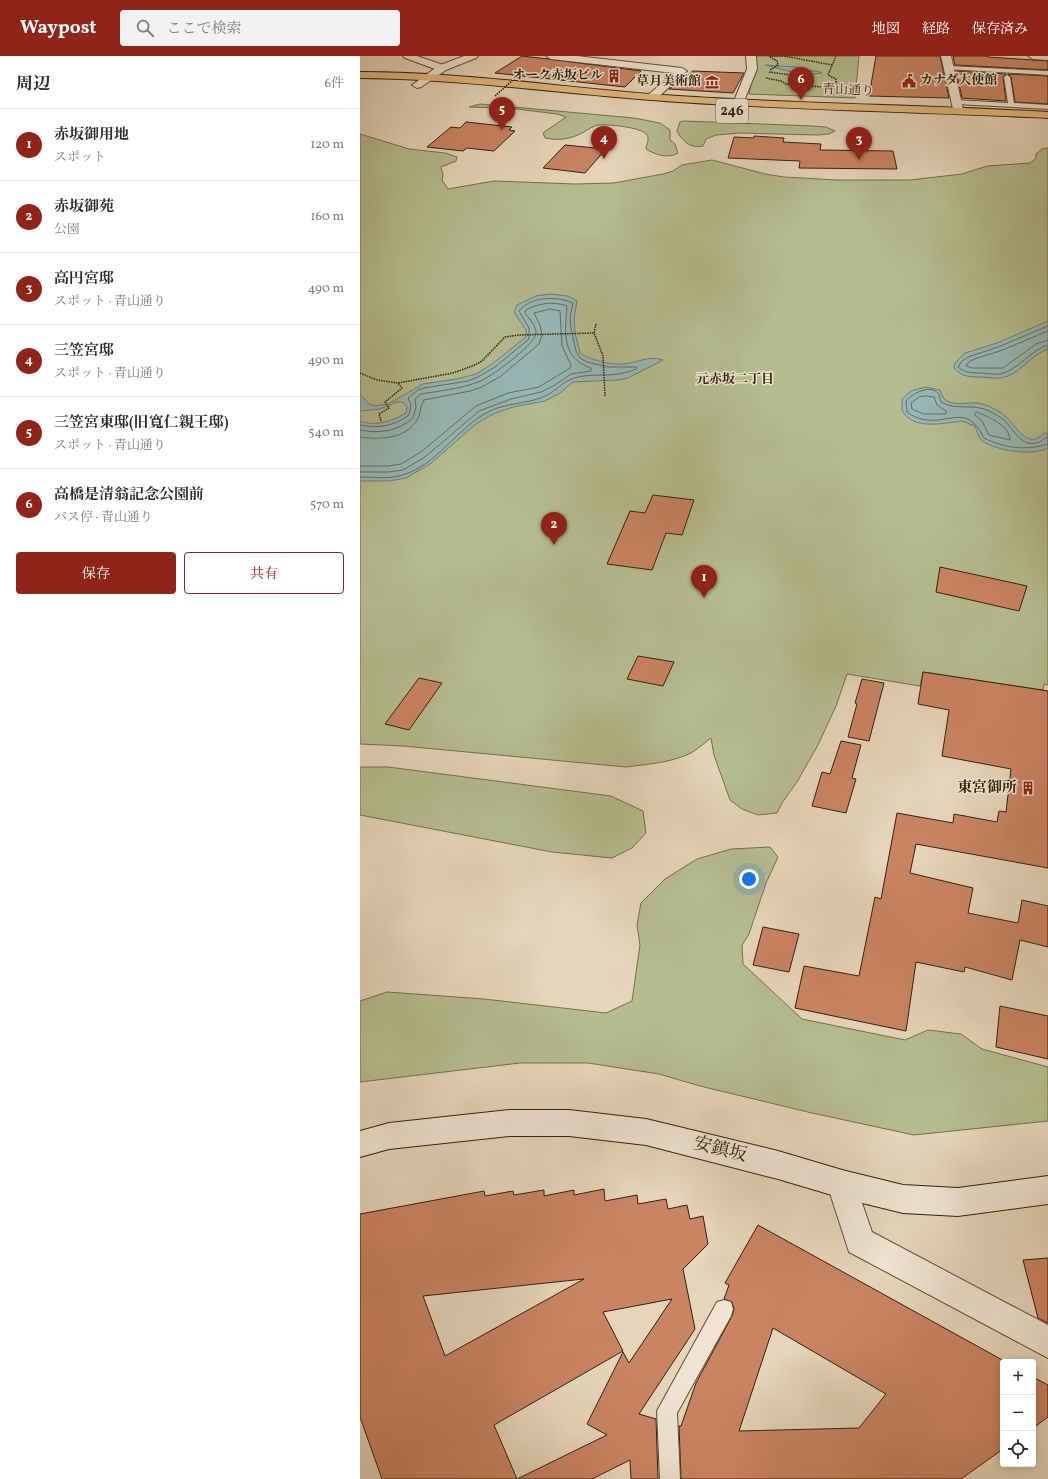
<!DOCTYPE html>
<html lang="ja">
<meta charset="utf-8">
<style>
body{margin:0;font-family:Vollkorn,"Noto Serif JP",serif;background:#f2f2f3;color:#2b2b33}
.controls{position:absolute;right:12px;bottom:12px;display:grid;overflow:hidden;border-radius:4px;box-shadow:0 2px 10px #0003}
.controls button{width:36px;height:36px;display:grid;place-items:center;padding:0;border:0;border-bottom:1px solid #e1e1e2;background:#fff;color:#2b2b33;font:20px sans-serif}
.you{position:absolute;left:389px;top:823px;width:14px;height:14px;margin:-10px;border:3px solid #fff;border-radius:50%;background:#1a73e8;box-shadow:0 0 0 6px #1a73e833}
.badge{display:grid;place-items:center;width:26px;height:26px;border-radius:50%;background:#8f2418;color:#fff;font-size:13px;font-weight:700}
.pin{position:absolute;translate:-50% -33px;filter:drop-shadow(0 1px 2px #0008)}
.pin::after{content:'';position:absolute;top:21px;width:14px;height:12px;background:inherit;clip-path:polygon(0 0,100% 0,50% 100%)}
.list{margin:0;padding:0;list-style:none}
h2{display:flex;justify-content:space-between;align-items:center;height:52px;margin:0;padding:0 16px;font-size:17px}
h2 small{font-size:13px;font-weight:400;color:#7c7c81}
.list li{display:grid;grid-template-columns:26px 1fr auto;gap:12px;align-items:center;box-sizing:border-box;height:72px;padding:0 16px;border-top:1px solid #e1e1e2}
.list b{display:block;font-size:15px;white-space:nowrap}
.list p{margin:0;font-size:13px;white-space:nowrap;color:#7c7c81}
.list em{font-size:13px;font-style:normal;color:#7c7c81}
.actions{display:flex;gap:8px;padding:12px 16px}
.actions a{flex:1;padding:9px 0;border:1px solid #8f2418;border-radius:4px;text-align:center;font-size:14px;color:#8f2418}
.actions .main{background:#8f2418;color:#fff}
.icon{flex:none;width:22px;height:22px;fill:none;stroke:currentColor;stroke-width:2;stroke-linecap:round;stroke-linejoin:round}
.map{position:relative;flex:none;width:688px;height:1423px;overflow:hidden}
header{display:flex;align-items:center;gap:24px;box-sizing:border-box;height:56px;padding:0 20px;background:#8f2418;color:#fff}
header strong{font-size:19px}
nav{display:flex;gap:22px;margin-inline-start:auto;font-size:14px}
.search{width:280px;height:36px;background:#f2f2f3;display:flex;align-items:center;gap:10px;box-sizing:border-box;padding:0 14px;border-radius:4px;color:#7c7c81;font-size:15px}
main{display:flex}
aside{flex:1;background:#fff}
.map>svg:first-child{display:block}
.green{fill:#b5bd90;stroke:#746f4d}
.water{fill:#97b8b6;stroke:#6f7c71}
.lines{fill:none;stroke-linecap:round;stroke-linejoin:round}
.shore{stroke:#646c60;stroke-width:1}
.building{fill:#ca8464;stroke:#32210a;fill-rule:evenodd}
.service-casing{stroke:#5f4e36;stroke-width:2}
.minor-casing{stroke:#5f4e36;stroke-width:2}
.tertiary-casing{stroke:#5f4e36;stroke-width:2}
.secondary-casing{stroke:#32210a;stroke-width:2}
.trunk-casing{stroke:#32210a;stroke-width:2}
.path{stroke:#32210a;stroke-width:1.5;stroke-dasharray:1.5 1;stroke-linecap:butt}
.service{fill:#efe4d2;fill-rule:evenodd}
.minor{fill:#efe4d2;fill-rule:evenodd}
.tertiary{fill:#efe4d2;fill-rule:evenodd}
.secondary{fill:#efe4d2;fill-rule:evenodd}
.trunk{fill:#e3ba7d;fill-rule:evenodd}
.path-bridge{stroke:#32210a;stroke-width:1.5;stroke-dasharray:1.5 1;stroke-linecap:butt}
.labels{text-anchor:middle;dominant-baseline:central;stroke-width:3;stroke-linejoin:round;paint-order:stroke}
.far-poi-label{font-size:13px;font-weight:bold;fill:#32210a;stroke:#efe4d2;text-anchor:end}
.far-street-label{font-size:13px;fill:#32210a;stroke:#efe4d2}
.far-neighbourhood-label{font-size:13px;font-weight:bold;fill:#32210a;stroke:#efe4d2}
.shield{fill:#efe4d2;stroke:#6b5c46;stroke-width:1}
.shield-label{font-size:14px;font-weight:bold;fill:#32210a}
.poi-label{font-size:15px;font-weight:bold;fill:#32210a;stroke:#efe4d2;text-anchor:end}
.near-street-label{font-size:18px;fill:#32210a;stroke:#efe4d2}
</style>
<header>
<strong>Waypost</strong>
<div class="search"><svg class="icon" aria-label="search" viewBox="0 0 24 24"><circle cx="10" cy="10" r="6"/><path d="M15 15l6 6"/></svg>ここで検索</div>
<nav><a>地図</a><a>経路</a><a>保存済み</a></nav>
</header>
<main>
<aside>
<h2>周辺<small>6件</small></h2>
<ul class="list">
<li><span class="badge">1</span><div><b>赤坂御用地</b><p>スポット</p></div><em>120 m</em></li>
<li><span class="badge">2</span><div><b>赤坂御苑</b><p>公園</p></div><em>160 m</em></li>
<li><span class="badge">3</span><div><b>高円宮邸</b><p>スポット · 青山通り</p></div><em>490 m</em></li>
<li><span class="badge">4</span><div><b>三笠宮邸</b><p>スポット · 青山通り</p></div><em>490 m</em></li>
<li><span class="badge">5</span><div><b>三笠宮東邸(旧寬仁親王邸)</b><p>スポット · 青山通り</p></div><em>540 m</em></li>
<li><span class="badge">6</span><div><b>高橋是清翁記念公園前</b><p>バス停 · 青山通り</p></div><em>570 m</em></li>
</ul>
<div class="actions"><a class="main">保存</a><a>共有</a></div>
</aside>
<div class="map">
<svg width="688" height="1423" viewBox="0 0 688 1423">
<rect width="100%" height="100%" fill="#e6d5ba"/>
<filter id="stains"><feTurbulence type="fractalNoise" baseFrequency=".005" numOctaves="4"/><feColorMatrix values="0 0 0 0 .2 0 0 0 0 .09 0 0 0 0 .02 0 0 0 .5 -.17"/></filter>
<radialGradient id="worn" r=".72"><stop offset=".6" stop-color="#630" stop-opacity="0"/><stop offset="1" stop-color="#630" stop-opacity=".3"/></radialGradient>
<g class="green">
<path d="M393,0H499L495,42L389,38L392,24Z"/>
<path d="M120,48L274,62L300,67L310,74V84L315,88L318,97C308,103 296,99 286,93C286,89 289,84 288,81C286,71 247,68 238,69C233,70 229,73 224,76C211,83 200,85 185,82L183,77L206,61L197,58L149,52L109,51Z"/>
<path d="M324,65L453,70L466,71L475,75L469,78L457,79L379,77L356,79L346,83L343,90C331,93 322,85 317,75L320,66Z"/>
<path d="M0,78L49,93L85,97L97,101L96,105L81,111L83,119L82,124L88,133L134,125L215,128L254,127L303,118L313,115L322,109L352,104L405,118L424,121L477,124H550L602,118L627,110L670,107L676,102V98L682,93L688,92V629L684,628L683,634L563,616L560,630L487,618L476,650L458,689L437,726L422,747L417,757L398,759L382,753L370,744L354,699L351,682C344,687 338,693 331,697C310,707 288,708 266,711L43,690L0,688Z"/>
<path d="M0,711H28L251,740L283,755L286,777L272,792L252,802L192,796L0,759Z"/>
<path d="M410,791L418,801L406,827L389,878L382,889L383,908L442,963L545,984L568,974L601,978L622,993L688,1011V1065L554,1079L452,1057L340,1030L299,1018L228,1007H160L0,1026V945L27,936L124,943L246,957L272,945L280,889L277,869L281,847L305,823L337,803L371,793Z"/>
</g>
<g class="water">
<path d="M405,9L438,11C445,17 454,13 462,17L444,19Z"/>
<path d="M190,238L208,240L217,245L214,263L215,277L220,297C231,304 250,309 263,308C276,307 290,299 303,304L268,322L259,324L213,326L200,337L185,345L153,351L133,358L116,368L70,408L46,422L29,425H0V365C15,371 33,365 46,357L47,350L42,346H37L20,353L0,355V338L9,348L15,350L28,348L63,328L97,323L116,318L132,308L166,281V274L154,256L157,249L176,240Z"/>
<path d="M688,265V293C670,299 660,319 641,322C633,323 626,321 619,321C608,321 601,320 594,312L595,307L605,297L637,287Z"/>
<path d="M565,331L580,334L584,343C595,351 605,346 617,347C626,348 638,354 645,360C655,367 667,396 684,377H687L688,392C674,400 638,395 624,386C619,384 617,375 615,370L602,365C584,367 552,375 542,354V343L551,335Z"/>
</g>
<g class="lines">
<g class="shore">
<path d="M688,270L638,291L608,301L602,305L598,311C605,317 613,317 621,317C628,317 634,319 640,318C659,314 670,294 688,289"/>
<path d="M688,275L640,295L617,302L610,305L606,310L612,312H643L676,288L688,284"/>
<path d="M566,340L574,341L577,349L586,355V358H563L552,353L551,347L559,341Z"/>
<path d="M617,356C629,362 649,368 650,384L629,379L622,365L615,359Z"/>
<path d="M0,369C18,373 34,370 49,359L51,349L48,342L58,334L64,332L108,325L118,321L135,311L169,283V272L159,255C171,240 197,240 213,247L210,262L211,273L216,295L220,302L227,306L248,311H277L276,313C254,323 234,316 214,322C202,326 194,337 183,341C166,348 146,347 130,355C97,371 77,411 39,420C27,423 13,421 0,421"/>
<path d="M0,374C20,378 38,375 53,362L56,351L55,343L61,338C79,335 100,333 118,326C130,322 173,290 176,278C177,270 169,263 165,257L166,254C179,247 193,245 207,250C205,276 201,302 231,312V315L211,318L195,329L181,336L151,343L119,355L65,401L43,414L28,416H0"/>
<path d="M0,381C19,384 46,383 57,364C61,358 60,349 64,344L110,335L122,331L141,320L179,288L182,279L180,269L174,257L190,253L200,255L202,290L211,309L210,312L179,331L148,337L116,350L61,396L41,408L28,410H0"/>
<path d="M688,381C684,382 681,386 677,387C661,391 654,374 645,365C641,361 635,358 629,355C614,347 596,355 581,346C580,343 580,339 578,337C569,328 552,338 546,345L547,356C550,358 554,361 558,362C587,372 606,344 624,382C644,392 666,395 688,388"/>
</g>
</g>
<g class="building">
<path d="M162,0L188,3L281,15L265,31L135,17Z"/>
<path d="M516,0H580L589,42L509,40Z"/>
<path d="M593,0H628V1L688,5V14L595,9Z"/>
<path d="M333,15L384,17L373,37L309,33Z"/>
<path d="M596,15L646,18L643,21L646,45L602,42Z"/>
<path d="M648,18L688,20V48L655,46L651,21Z"/>
<path d="M106,66L152,71L149,74L155,75L134,95L107,92L103,95L67,91L91,71L100,72Z"/>
<path d="M394,80L424,82L423,86L461,88L460,94L533,95L537,113L439,112L440,105L368,102L374,81L394,82Z"/>
<path d="M205,89L246,93L225,117L183,112Z"/>
<path d="M293,439L334,444L322,479L306,477L292,514L247,508L270,455L285,457Z"/>
<path d="M580,511L667,530L659,555L576,536Z"/>
<path d="M278,600L314,606L303,630L267,623Z"/>
<path d="M563,616L688,635V812L556,788L550,817L613,832L608,857L658,867L662,844L688,850V891L660,884L652,924L605,911L604,916L556,906L546,975L435,952L444,910L499,920L515,841L521,843L537,757L593,767L594,758L637,766L639,755L646,756L651,713L582,700L589,654L558,648Z"/>
<path d="M59,622L82,627L49,674L25,668Z"/>
<path d="M502,623L524,627L509,685L488,681L497,648L495,647Z"/>
<path d="M481,685L501,689L492,722L496,723L486,757L452,750L462,716L470,718Z"/>
<path d="M403,871L439,878L429,916L393,909Z"/>
<path d="M640,950L688,960V1003L636,991Z"/>
<path d="M244,1133L245,1145L277,1139L278,1148L306,1143L308,1153L327,1149L330,1163L343,1160L348,1188L323,1213L335,1273L279,1358L296,1363L298,1423H271L270,1404L232,1423H22L0,1361V1158L124,1135L125,1140L153,1135L154,1139L184,1134V1140L214,1134V1139ZM224,1223L85,1300L63,1240ZM312,1243L269,1307L263,1296L227,1368L247,1379L157,1423L134,1369L263,1295L243,1256Z"/>
<path d="M398,1169L646,1306H643V1393L601,1423H321L319,1370H321L336,1327L372,1260L374,1253L372,1246L364,1243L369,1229L365,1227ZM413,1272L526,1338L499,1372L379,1375Z"/>
<path d="M688,1202V1267L678,1262L663,1204Z"/>
<path d="M673,1321L688,1329V1361L673,1372Z"/>
</g>
<g class="lines">
<g class="service-casing">
<g id="service">
<path d="M589,10L688,15V19L587,13V11Z"/>
<path d="M647,19L650,21L654,47L688,49V53L596,48L593,46L596,44L648,47L644,21Z"/>
<path d="M364,1244L371,1246L373,1253L371,1260L317,1357L320,1423H300L297,1355L357,1246Z"/>
</g>
</g>
<g class="minor-casing">
<g id="minor">
<path d="M43,0H57L86,10L87,12L86,14H78L45,2Z"/>
<path d="M186,0H217L322,12L327,15L296,43L292,44L287,41L288,39L314,17L191,3Z"/>
<path d="M386,0H396L397,13L384,45L379,48L374,45L387,13Z"/>
<path d="M581,0H591L603,53L602,55H594L593,53Z"/>
<path d="M668,0H688V4L673,3Z"/>
<path d="M482,1114L492,1118L512,1176L688,1269V1302L489,1196L467,1128L472,1118Z"/>
</g>
</g>
<g class="tertiary-casing">
<path id="tertiary" d="M104,0H118L116,2L86,14L61,31L57,32L52,29L78,10Z"/>
</g>
<g class="secondary-casing">
<path id="secondary" d="M149,1054H209L286,1063L418,1095L482,1114L543,1129L598,1132L688,1120V1148L598,1160L543,1157L482,1142L418,1123L286,1089L209,1080H149L29,1093L0,1101V1075L29,1067Z"/>
</g>
<g class="trunk-casing">
<path id="trunk" d="M0,16C107,16 211,33 318,40C441,48 565,49 688,56V62C565,56 441,54 318,46C211,39 107,23 0,22Z"/>
</g>
<g class="path">
<path d="M409,0H424L472,9"/>
<path d="M410,1L417,5L418,9L410,14"/>
<path d="M409,16L445,21L446,30"/>
<path d="M406,22L421,25L426,28L474,32"/>
<path d="M473,33L476,29V23L468,19L476,0"/>
<path d="M236,268L234,277L243,300L245,340"/>
<path d="M0,317L17,324L38,327L93,317L115,309L122,305L145,281L159,279L234,277"/>
<path d="M21,365L19,358L29,352L25,346L42,332L38,327"/>
</g>
<use href="#service" class="service"/>
<use href="#minor" class="minor"/>
<use href="#tertiary" class="tertiary"/>
<use href="#secondary" class="secondary"/>
<use href="#trunk" class="trunk"/>
<path class="path-bridge" d="M135,40L154,23"/>
</g>
<defs>
<g id="building-bare" transform="scale(1.08)"><path d="M-4-6H4V6H1V3H-1V6H-4ZM-2.5-4.3h1.7v1.8h-1.7ZM.8-4.3h1.7v1.8H.8ZM-2.5-1h1.7V.8h-1.7ZM.8-1h1.7V.8H.8Z" fill="#8f2418" stroke="#efe4d2" stroke-width="2.5" paint-order="stroke"/></g>
<g id="civic-bare" transform="scale(1.08)"><path d="M-.6-6.5H3V-4.5H.6V-3L4-1V1h2V6H-6V1h2V-1L-.6-3ZM-1.2 2.5V6h2.4V2.5Z" fill="#8f2418" stroke="#efe4d2" stroke-width="2.5" paint-order="stroke"/></g>
<g id="museum-bare" transform="scale(1.08)"><path d="M0-6L6-3V-2H-6V-3ZM-5-1h2V3h-2ZM-1-1h2V3h-2ZM3-1h2V3H3ZM-6 4H6V6H-6Z" fill="#8f2418" stroke="#efe4d2" stroke-width="2.5" paint-order="stroke"/></g>
</defs>
<g fill-rule="evenodd">
<use href="#building-bare" x="254" y="20"/>
<use href="#civic-bare" x="549" y="25"/>
<use href="#museum-bare" x="352" y="26"/>
<use href="#building-bare" x="668" y="732"/>
</g>
<g class="labels">
<g class="far-poi-label">
<text x="243" y="20">オーク赤坂ビル</text>
<text x="560" y="25" text-anchor="start">カナダ大使館</text>
<text x="341" y="26">草月美術館</text>
</g>
<g class="far-street-label">
<text transform="translate(488 35) rotate(2)">青山通り</text>
</g>
<g class="far-neighbourhood-label">
<text x="375" y="324">元赤坂二丁目</text>
</g>
<rect class="shield" x="356" y="43" width="32" height="24" rx="3"/>
<g class="shield-label">
<text x="372" y="55">246</text>
</g>
<g class="poi-label">
<text x="657" y="732">東宮御所</text>
</g>
<g class="near-street-label">
<text transform="translate(360 1094) rotate(14)">安鎮坂</text>
</g>
</g>
<rect width="100%" height="100%" filter="url(#stains)"/>
<rect width="100%" height="100%" fill="url(#worn)"/>
</svg>
<div class="controls">
<button>+</button>
<button>−</button>
<button><svg class="icon" aria-label="locate" viewBox="0 0 24 24"><circle cx="12" cy="12" r="6"/><path d="M12 2v4M12 18v4M2 12h4M18 12h4"/></svg></button>
</div>
<div class="you"></div>
<div class="pin badge" style="left:344px;top:542px">1</div>
<div class="pin badge" style="left:194px;top:489px">2</div>
<div class="pin badge" style="left:499px;top:104px">3</div>
<div class="pin badge" style="left:244px;top:103px">4</div>
<div class="pin badge" style="left:142px;top:74px">5</div>
<div class="pin badge" style="left:441px;top:44px">6</div>
</div>
</main>
